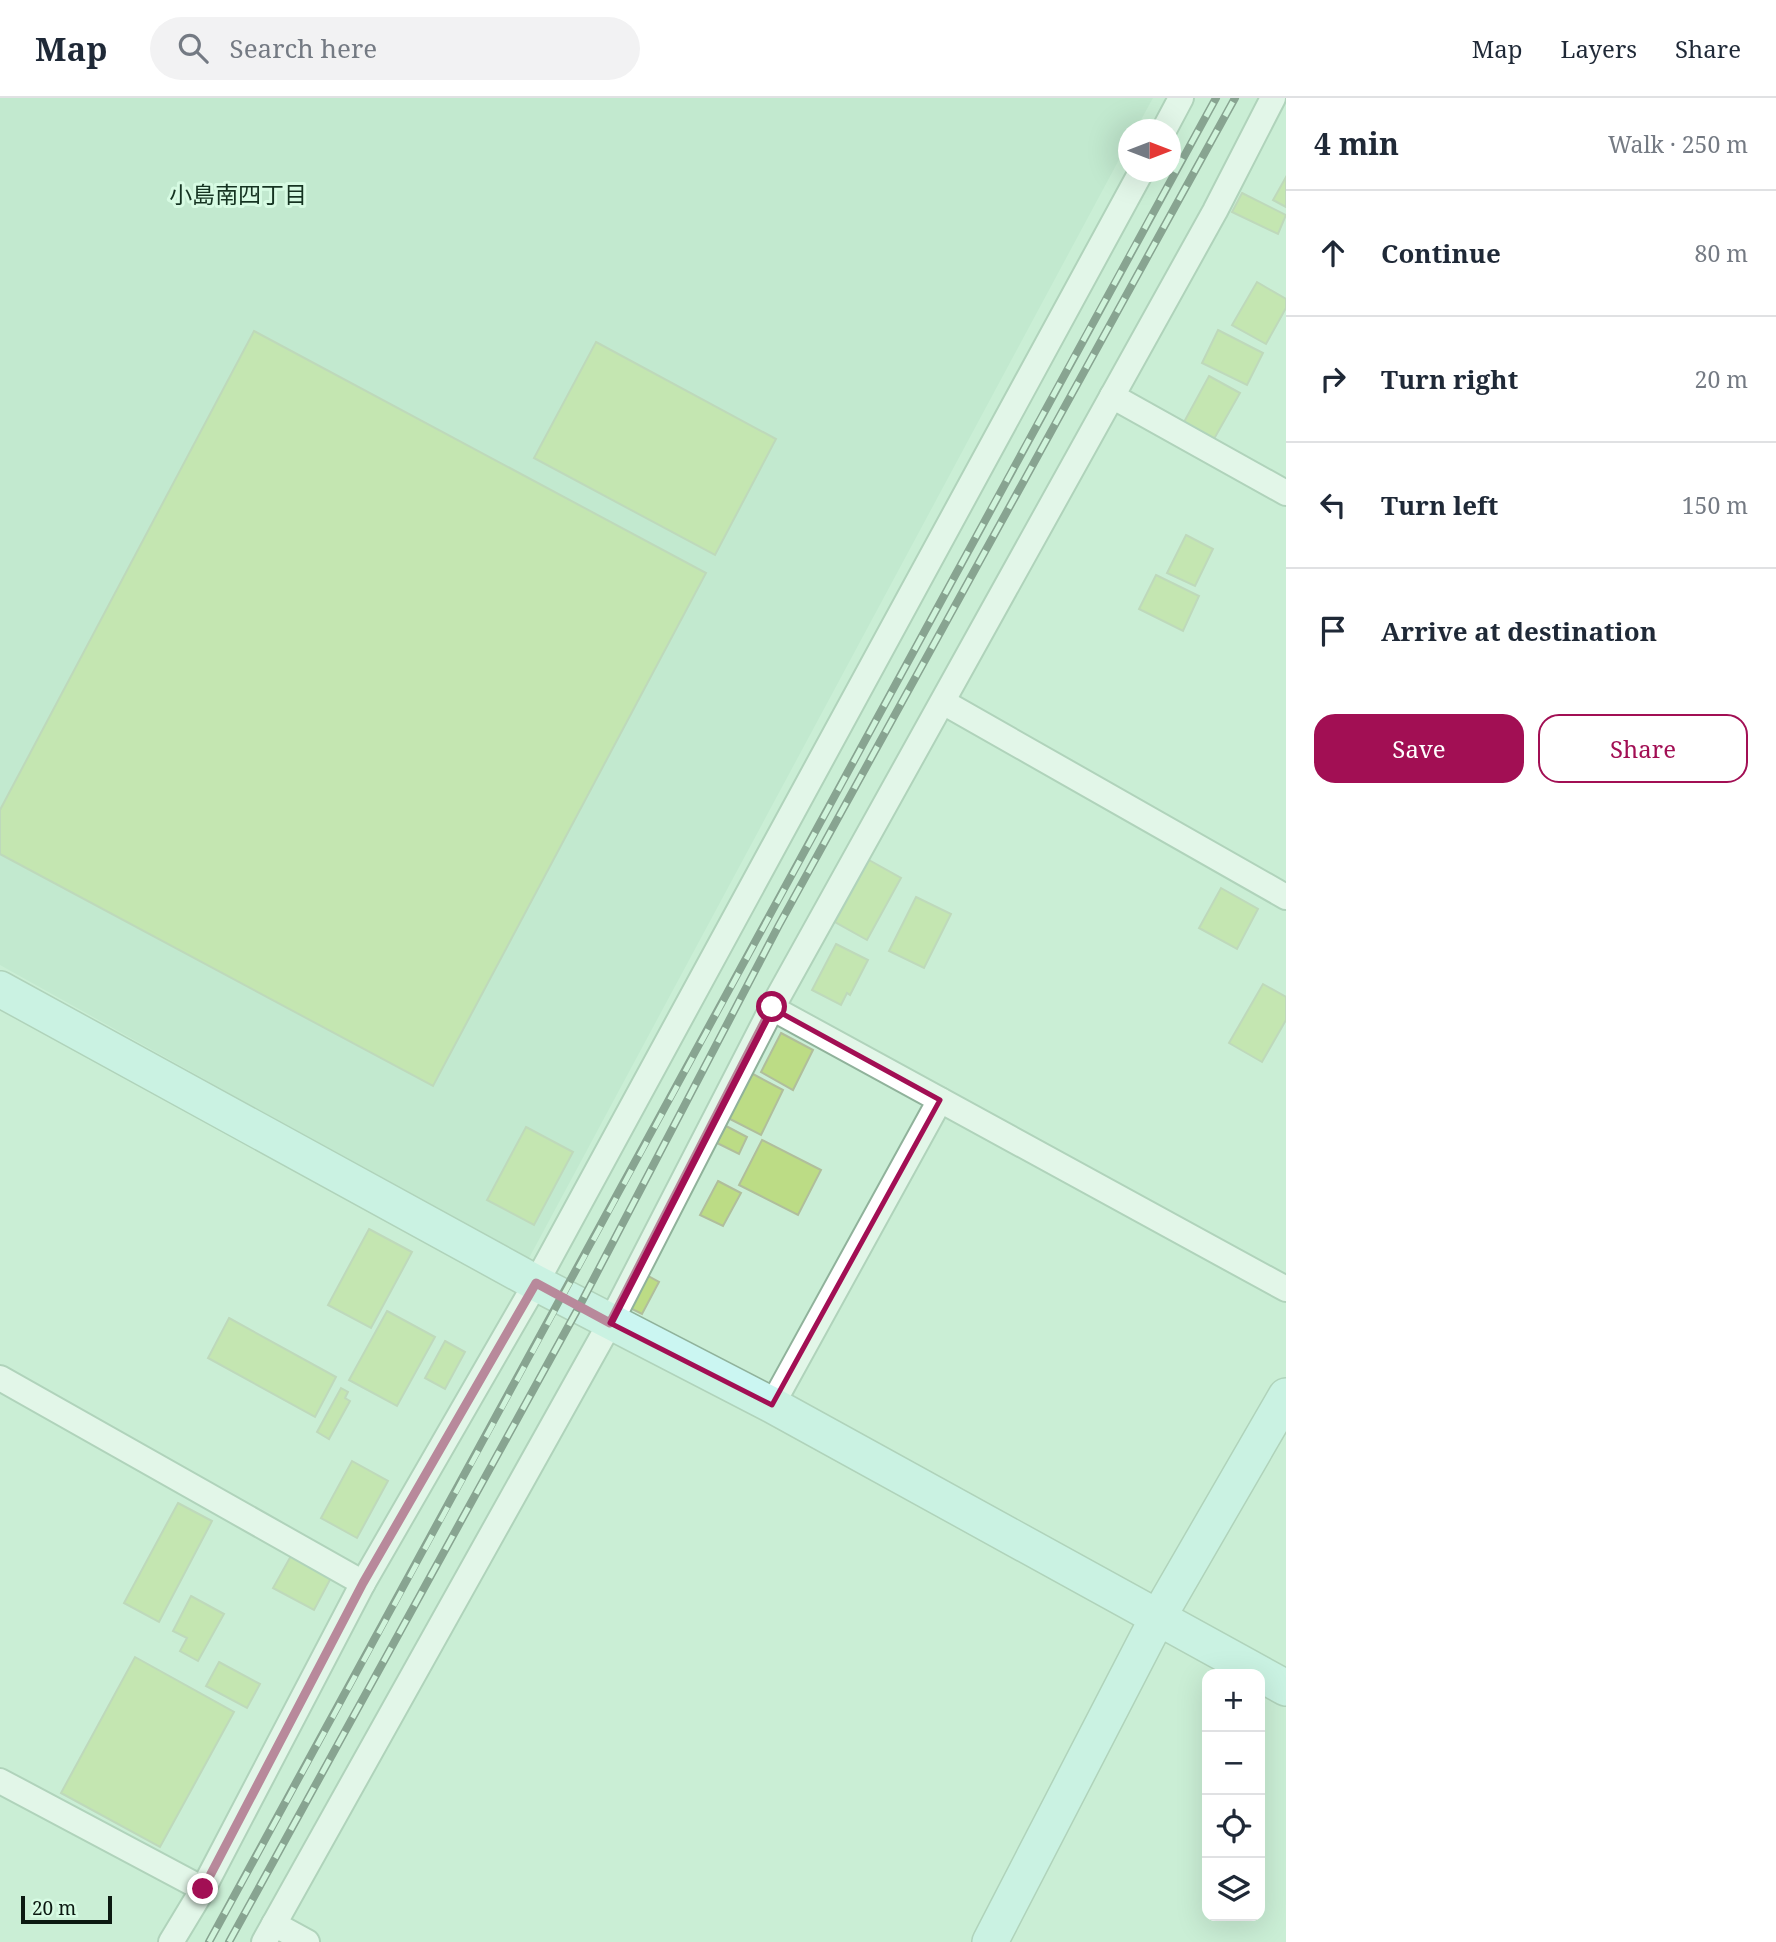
<!DOCTYPE html>
<meta charset="utf-8">
<style>
body{margin:0;font-family:"Noto Serif","Noto Sans JP",serif;background:#f2f2f3;color:#1f2937}
.controls{position:absolute;right:21px;bottom:21px;display:grid;overflow:hidden;border-radius:14px;box-shadow:0 7px 28px #0002}
.controls button{width:63px;height:63px;display:grid;place-items:center;padding:0;border:0;border-bottom:2px solid #e0e1e3;background:#fff;color:#1f2937;font:35px sans-serif}
.compass{position:absolute;left:1118px;top:21px;width:63px;height:63px;border-radius:50%;background:#fff;box-shadow:0 7px 28px #0002;rotate:90deg}
.scale{position:absolute;left:21px;bottom:18px;width:91px;box-sizing:border-box;padding-left:7px;border:4px solid #0c1911;border-top:0;font-size:19px;line-height:24px;white-space:nowrap;color:#0c1911;-webkit-text-stroke:5px #d7fbe3;paint-order:stroke}
.stop{position:absolute;width:21px;height:21px;margin:-16px;border:5px solid #a20f54;border-radius:50%;background:#fff}
.stop.end{background:#a20f54;border-color:#fff;box-shadow:0 2px 7px #0008}
.list{margin:0;padding:0;list-style:none}
h2{display:flex;justify-content:space-between;align-items:center;height:91px;margin:0;padding:0 28px;font-size:30px}
h2 small{font-size:23px;font-weight:400;color:#747a83}
.list li{display:grid;grid-template-columns:46px 1fr auto;gap:21px;align-items:center;box-sizing:border-box;height:126px;padding:0 28px;border-top:2px solid #e0e1e3}
.list b{display:block;font-size:26px;white-space:nowrap}
.list em{font-size:23px;font-style:normal;color:#747a83}
.actions{display:flex;gap:14px;padding:21px 28px}
.actions a{flex:1;padding:16px 0;border:2px solid #a20f54;border-radius:21px;text-align:center;font-size:24px;color:#a20f54}
.actions .main{background:#a20f54;color:#fff}
.icon{flex:none;width:38px;height:38px;fill:none;stroke:currentColor;stroke-width:2;stroke-linecap:round;stroke-linejoin:round}
.map{position:relative;flex:none;width:1286px;height:1844px;overflow:hidden}
header{display:flex;align-items:center;gap:42px;box-sizing:border-box;height:98px;padding:0 35px;background:#fff;border-bottom:2px solid #e0e1e3}
header strong{font-size:33px}
nav{display:flex;gap:38px;margin-inline-start:auto;font-size:24px}
.search{width:490px;height:63px;background:#f2f2f3;display:flex;align-items:center;gap:18px;box-sizing:border-box;padding:0 24px;border-radius:38px;color:#747a83;font-size:26px}
main{display:flex}
aside{flex:1;background:#fff}
.map>svg:first-child{display:block}
.built{fill:#b8e3c7}
.building{fill:#bcdc85;stroke:#b0be9c;stroke-width:2}
.lines{fill:none;stroke-linecap:round;stroke-linejoin:round}
.street-casing{stroke:#90b29b;stroke-width:28}
.secondary-casing{stroke:#90b29b;stroke-width:38}
.street{stroke:#fff;stroke-width:24}
.secondary{stroke:#cbf6f2;stroke-width:35}
.rail-casing{stroke:#384a3e;stroke-width:8}
.rail{stroke:#d7fbe3;stroke-width:5;stroke-dasharray:16;stroke-linecap:butt}
.route{stroke:#a20f54;stroke-width:9}
.marked{fill:none;stroke:#a20f54;stroke-width:5;stroke-linejoin:round}
.labels{text-anchor:middle;dominant-baseline:central;stroke-width:6;stroke-linejoin:round;paint-order:stroke}
.neighbourhood-label{font-size:23px;fill:#153321;stroke:#d7fbe3}
</style>
<header>
<strong>Map</strong>
<div class="search"><svg class="icon" aria-label="search" viewBox="0 0 24 24"><circle cx="10" cy="10" r="6"/><path d="M15 15l6 6"/></svg>Search here</div>
<nav><a>Map</a><a>Layers</a><a>Share</a></nav>
</header>
<main>
<div class="map">
<svg width="1286" height="1844" viewBox="0 0 1286 1844">
<rect width="100%" height="100%" fill="#caeed6"/>
<path class="built" d="M0,0H1153L1136,31L1128,32V45L528,1162L0,867Z"/>
<g class="building">
<path d="M1286,79V109L1273,102Z"/>
<path d="M1242,95L1286,117L1278,136L1232,114Z"/>
<path d="M1257,184L1286,201V210L1266,246L1232,227Z"/>
<path d="M1218,232L1263,255L1247,287L1202,265Z"/>
<path d="M254,233L706,475L433,988L0,756V712Z"/>
<path d="M596,244L776,341L715,457L534,360Z"/>
<path d="M1209,278L1240,295L1214,341L1184,324Z"/>
<path d="M1186,437L1213,451L1195,488L1167,475Z"/>
<path d="M1156,477L1199,498L1183,533L1139,511Z"/>
<path d="M869,762L901,780L867,842L835,824Z"/>
<path d="M1221,790L1258,811L1237,851L1199,830Z"/>
<path d="M916,799L951,816L924,870L889,853Z"/>
<path d="M836,846L868,862L850,897L847,895L841,907L812,892Z"/>
<path d="M1263,886L1286,899V922L1262,964L1229,945Z"/>
<path d="M781,935L813,952L793,992L761,974Z"/>
<path d="M751,975L783,992L761,1037L728,1020Z"/>
<path d="M726,1028L747,1039L739,1056L717,1045Z"/>
<path d="M526,1029L573,1054L534,1127L487,1102Z"/>
<path d="M762,1042L821,1072L798,1117L739,1087Z"/>
<path d="M718,1083L741,1095L723,1128L700,1117Z"/>
<path d="M369,1131L412,1154L371,1230L328,1207Z"/>
<path d="M641,1174L659,1184L642,1216L626,1208Z"/>
<path d="M387,1213L435,1239L397,1308L349,1282Z"/>
<path d="M229,1220L336,1279L315,1319L208,1260Z"/>
<path d="M445,1243L465,1254L445,1291L425,1280Z"/>
<path d="M341,1290L348,1294L345,1300L350,1303L329,1341L317,1334Z"/>
<path d="M352,1363L388,1383L357,1440L321,1420Z"/>
<path d="M178,1405L212,1423L159,1524L124,1505Z"/>
<path d="M292,1456L332,1478L314,1512L273,1490Z"/>
<path d="M191,1498L224,1516L198,1563L180,1553L187,1540L173,1533Z"/>
<path d="M135,1559L234,1614L160,1749L61,1695Z"/>
<path d="M219,1564L260,1586L247,1610L206,1588Z"/>
</g>
<g class="lines">
<g class="street-casing">
<g id="street">
<path d="M1164,32L1181,0"/>
<path d="M1112,298L1286,395"/>
<path d="M943,604L1286,799"/>
<path d="M772,910L1286,1191"/>
<path d="M0,1280L363,1485"/>
<path d="M772,1307L940,1002"/>
<path d="M0,1683L203,1791"/>
<path d="M274,1826L307,1844"/>
<path d="M171,1844L203,1791L363,1485L536,1185L1141,74"/>
<path d="M264,1844L610,1225L772,910L1215,113L1273,0"/>
</g>
</g>
<g class="secondary-casing">
<g id="secondary">
<path d="M0,891L536,1185L772,1307L1286,1590"/>
<path d="M990,1844L1157,1521L1286,1298"/>
</g>
</g>
<use href="#street" class="street"/>
<use href="#secondary" class="secondary"/>
<g class="rail-casing">
<g id="rail">
<path d="M209,1844C547,1231 879,614 1216,0"/>
<path d="M229,1844L580,1207L779,827L1235,0"/>
</g>
</g>
<use href="#rail" class="rail"/>
</g>
<g class="lines">
<path class="route" d="M203,1791L363,1485L536,1185L610,1225L772,909"/>
</g>
<path d="M0 0H1286V1844H0ZM772,910L940,1002L772,1307L610,1225Z" fill="#caeed6" fill-opacity=".55" fill-rule="evenodd"/>
<path class="marked" d="M772,910L940,1002L772,1307L610,1225Z"/>
<g class="labels">
<g class="neighbourhood-label">
<text x="238" y="96">小島南四丁目</text>
</g>
</g>
</svg>
<div class="controls">
<button>+</button>
<button>−</button>
<button><svg class="icon" aria-label="locate" viewBox="0 0 24 24"><circle cx="12" cy="12" r="6"/><path d="M12 2v4M12 18v4M2 12h4M18 12h4"/></svg></button>
<button><svg class="icon" aria-label="layers" viewBox="0 0 24 24"><path d="M12 4l9 5-9 5-9-5zM3 14l9 5 9-5"/></svg></button>
</div>
<svg class="compass" viewBox="-18 -18 36 36"><path d="M0-13l5 13h-10z" fill="#e53935"/><path d="M0 13l5-13h-10z" fill="#747a83"/></svg>
<div class="scale">20 m</div>
<div class="stop" style="left:772px;top:909px"></div>
<div class="stop end" style="left:203px;top:1791px"></div>
</div>
<aside>
<h2>4 min<small>Walk · 250 m</small></h2>
<ul class="list">
<li><svg class="icon" aria-label="ahead" viewBox="0 0 24 24"><path d="M12 20V5M6 11l6-6 6 6"/></svg><div><b>Continue</b></div><em>80 m</em></li>
<li><svg class="icon" aria-label="right" viewBox="0 0 24 24"><path d="M7 20v-9h11M14 6l5 5-5 5"/></svg><div><b>Turn right</b></div><em>20 m</em></li>
<li><svg class="icon" aria-label="left" viewBox="0 0 24 24"><path d="M17 20v-9H6M10 6l-5 5 5 5"/></svg><div><b>Turn left</b></div><em>150 m</em></li>
<li><svg class="icon" aria-label="arrive" viewBox="0 0 24 24"><path d="M6 21V4h12l-3 4 3 4H6"/></svg><div><b>Arrive at destination</b></div></li>
</ul>
<div class="actions"><a class="main">Save</a><a>Share</a></div>
</aside>
</main>
